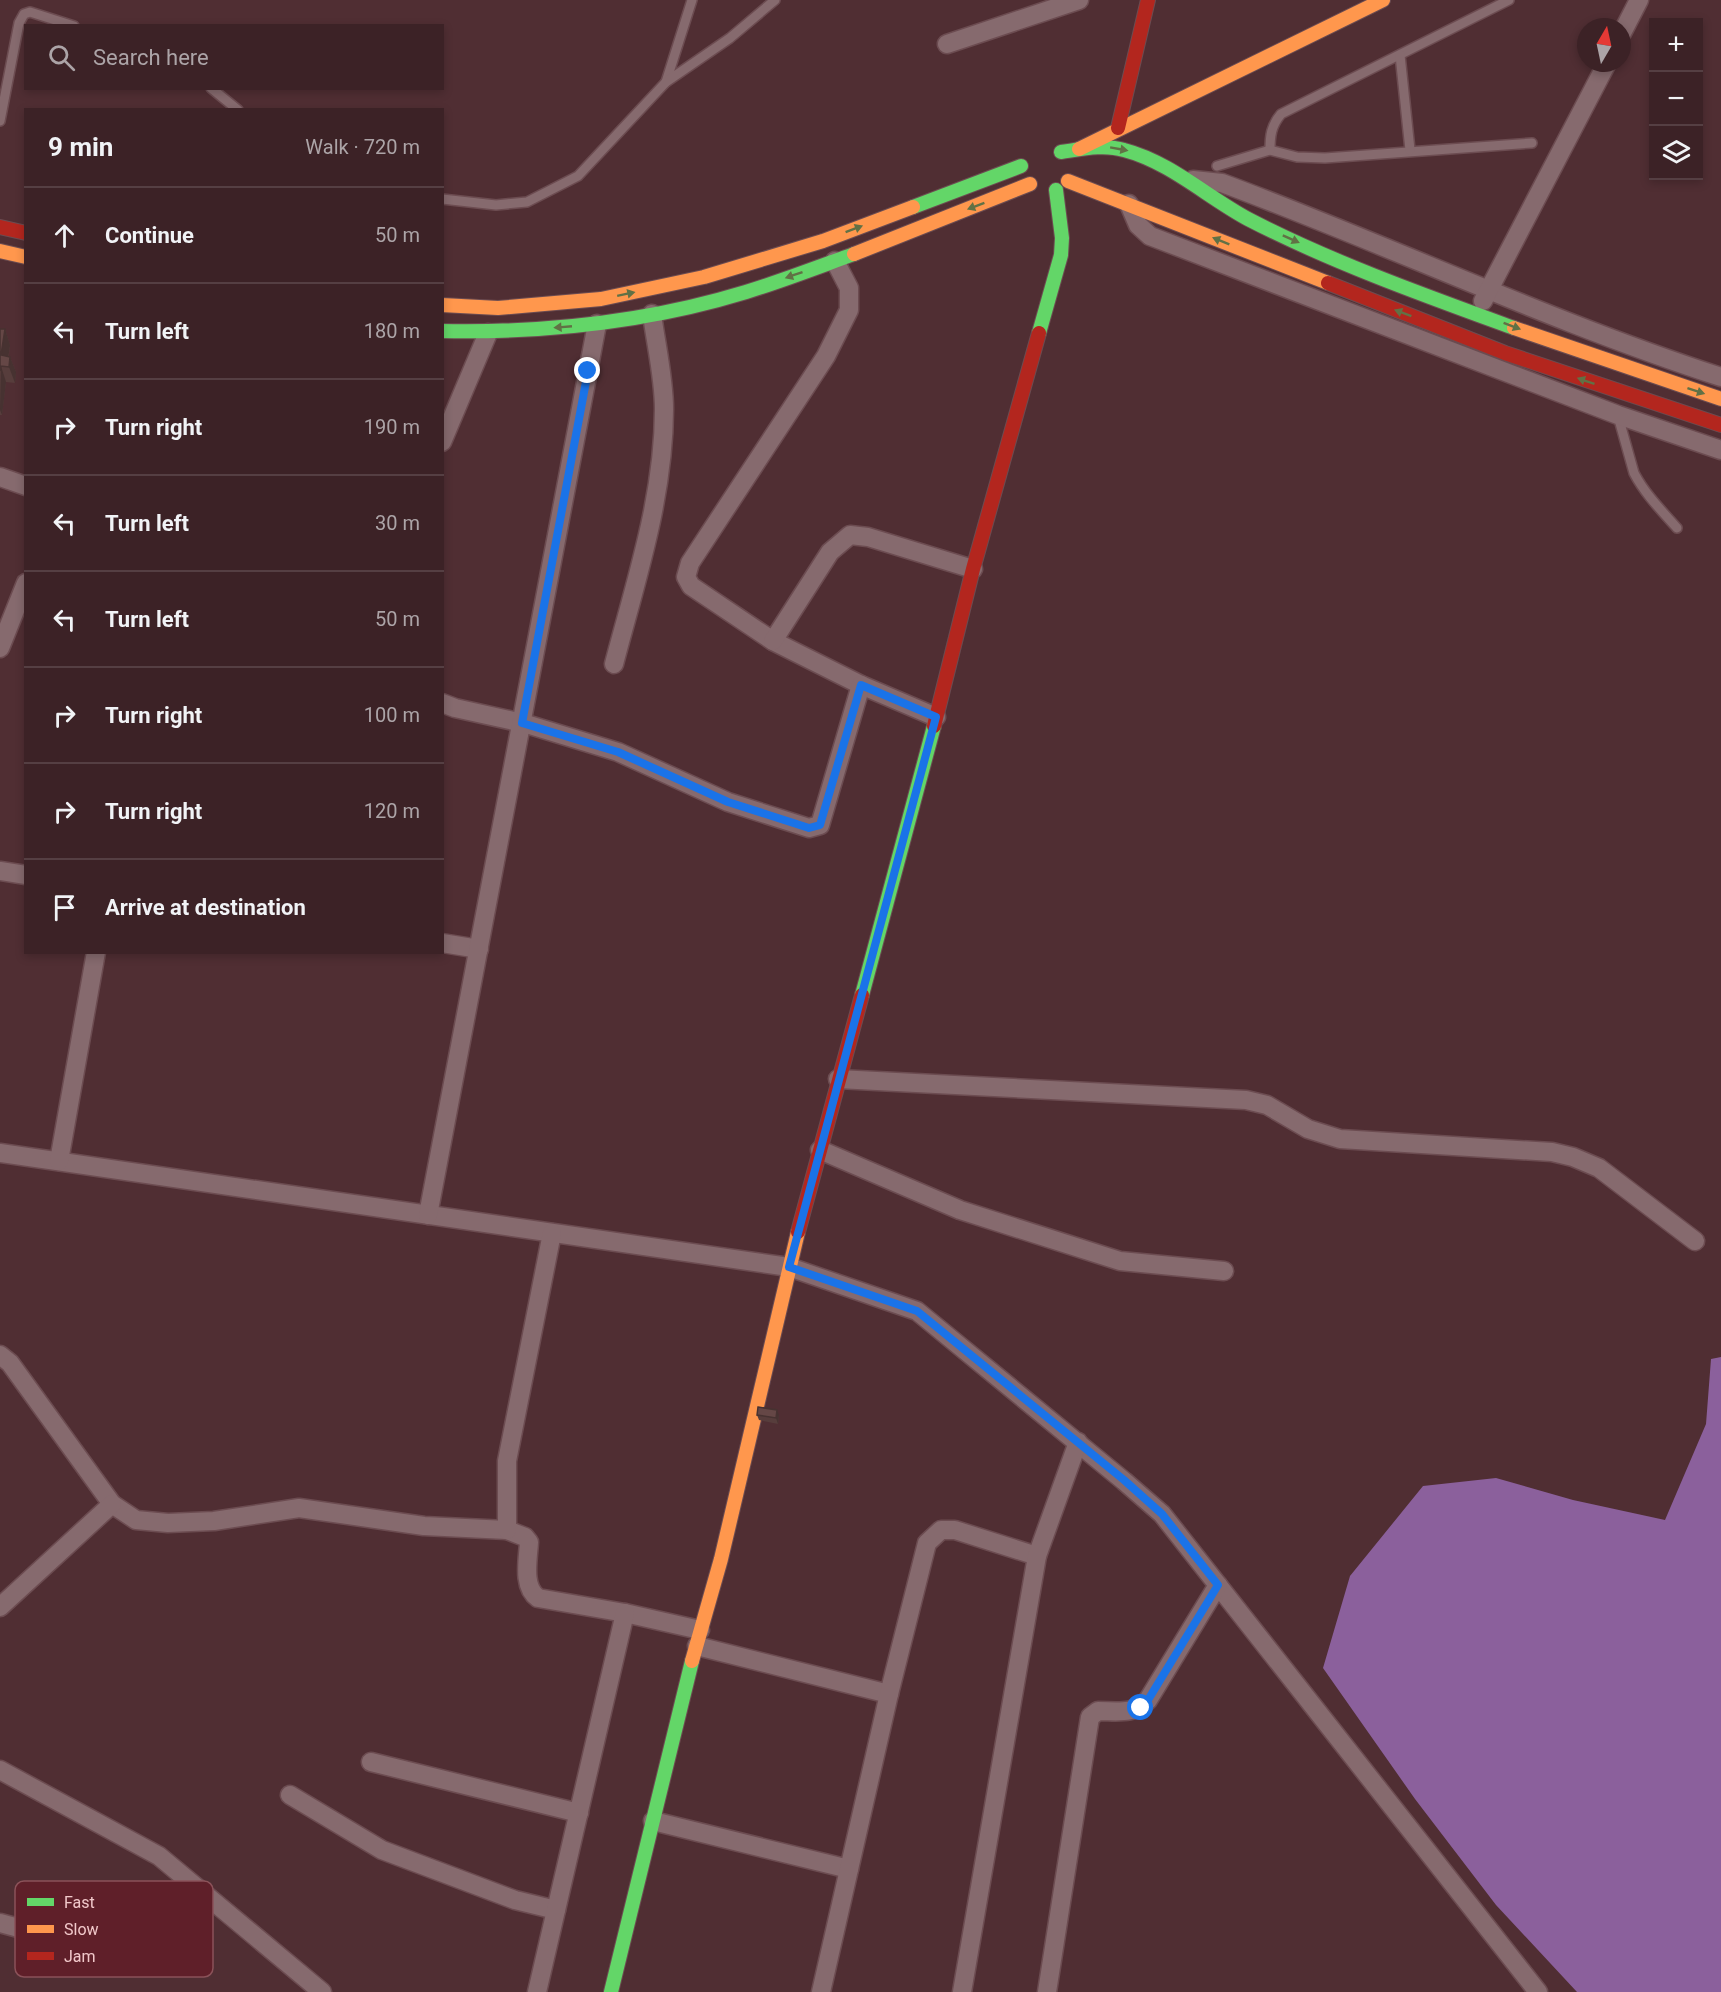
<!DOCTYPE html>
<meta charset="utf-8">
<style>
body{margin:0;font-family:Roboto,sans-serif;background:#432a2e;color:#f1f3f6}
.controls{position:absolute;right:18px;top:18px;display:grid;overflow:hidden;border-radius:0px;box-shadow:0 3px 9px #0003}
.controls button{width:54px;height:54px;display:grid;place-items:center;padding:0;border:0;border-bottom:2px solid #553f43;background:#3c2226;color:#f1f3f6;font:30px sans-serif}
.compass{position:absolute;left:1577px;top:18px;width:54px;height:54px;border-radius:50%;background:#3c2226;box-shadow:0 3px 9px #0003;rotate:9deg}
.stop{position:absolute;width:18px;height:18px;margin:-14px;border:4px solid #1a73e8;border-radius:50%;background:#fff}
.stop.end{background:#1a73e8;border-color:#fff;box-shadow:0 2px 6px #0008}
.list{margin:0;padding:0;list-style:none}
h2{display:flex;justify-content:space-between;align-items:center;height:78px;margin:0;padding:0 24px;font-size:26px}
h2 small{font-size:20px;font-weight:400;color:#aca4a7}
.list li{display:grid;grid-template-columns:39px 1fr auto;gap:18px;align-items:center;box-sizing:border-box;height:96px;padding:0 24px;border-top:2px solid #553f43}
.list b{display:block;font-size:22px;white-space:nowrap}
.list em{font-size:20px;font-style:normal;color:#aca4a7}
.icon{flex:none;width:33px;height:33px;fill:none;stroke:currentColor;stroke-width:2;stroke-linecap:round;stroke-linejoin:round}
.map{position:relative;flex:none;width:1721px;height:1992px;overflow:hidden}
.search{position:absolute;background:#3c2226;box-shadow:0 3px 9px #0003;left:24px;top:24px;width:420px;height:66px;display:flex;align-items:center;gap:15px;box-sizing:border-box;padding:0 21px;border-radius:0px;color:#aca4a7;font-size:22px}
.panel{position:absolute;background:#3c2226;box-shadow:0 3px 9px #0003;left:24px;top:108px;width:420px;height:846px;border-radius:0px}
.map>svg:first-child{display:block}
.water{fill:#8b609c}
.lines{fill:none;stroke-linecap:round;stroke-linejoin:round}
.lane-casing{stroke:#6c4c51;stroke-width:12}
.street-casing{stroke:#6c4c51;stroke-width:21}
.fast-casing{stroke:#6c4c51;stroke-width:16}
.slow-casing{stroke:#6c4c51;stroke-width:16}
.jam-casing{stroke:#6c4c51;stroke-width:16}
.lane{stroke:#866a6e;stroke-width:9}
.street{stroke:#866a6e;stroke-width:18}
.fast{stroke:#63d668;stroke-width:14}
.slow{stroke:#ff974d;stroke-width:14}
.jam{stroke:#b3261e;stroke-width:14}
.wall{fill:#573d3c}
.shaded-wall{fill:#473231}
.building{fill:#654746;stroke:#473231;stroke-width:1.5}
.oneway{fill:#617145}
.route{stroke:#1a73e8;stroke-width:8}
.key{fill:#5f1f29;stroke:#8b5259;stroke-width:1.5}
.key-label{font-size:16px;fill:#f1c8ca}
</style>
<div class="map">
<svg width="1721" height="1992" viewBox="0 0 1721 1992">
<rect width="100%" height="100%" fill="#502e33"/>
<path class="water" d="M1721,1357V1992H1577L1496,1905L1415,1799L1323,1668L1350,1576L1423,1486L1496,1478L1573,1500L1665,1520L1706,1424L1711,1359Z"/>
<g class="lines">
<g class="lane-casing">
<g id="lane">
<path d="M1509,0L1281,114C1271,126 1270,136 1270,150L1297,157L1325,158L1532,143"/>
<path d="M1400,55L1410,150"/>
<path d="M666,82L692,0"/>
<path d="M211,88L238,110"/>
<path d="M0,121L19,23L24,14L30,12L74,26"/>
<path d="M1217,166L1270,150"/>
<path d="M442,199L496,205L527,202L578,176L666,82L730,38L775,0"/>
<path d="M1618,416L1634,473C1645,494 1661,510 1677,528"/>
</g>
</g>
<g class="street-casing">
<g id="street">
<path d="M1622,33L1639,0"/>
<path d="M947,44L1079,0"/>
<path d="M1193,180L1222,183C1389,245 1551,322 1721,377"/>
<path d="M1129,204L1138,225L1150,236L1618,415L1721,450"/>
<path d="M835,261L849,288V310L826,356L690,563L686,577L691,586L773,641L861,685L936,717"/>
<path d="M1483,301L1607,63"/>
<path d="M442,442L488,333"/>
<path d="M0,477L26,486"/>
<path d="M773,641L830,552L850,535L868,537L973,569"/>
<path d="M0,648L26,583"/>
<path d="M614,664C636,580 664,497 664,409C664,378 656,345 652,314"/>
<path d="M442,703L455,708L523,723L618,752L728,802L809,828L820,825L861,685"/>
<path d="M0,871L26,875"/>
<path d="M442,943L479,949"/>
<path d="M838,1079L1246,1100L1267,1105L1308,1129L1340,1139L1552,1152L1573,1157L1599,1168L1695,1241"/>
<path d="M820,1150L960,1210L1120,1261L1224,1271"/>
<path d="M0,1153L789,1267L917,1311L1124,1481L1162,1514L1538,1992"/>
<path d="M59,1161L96,952"/>
<path d="M428,1215L597,324"/>
<path d="M0,1355L10,1363L112,1504L136,1520L168,1523L214,1521L299,1508L424,1526L507,1530L525,1537L529,1542C528,1560 522,1587 538,1598L625,1613L700,1630"/>
<path d="M507,1530V1461L552,1233"/>
<path d="M0,1607L112,1504"/>
<path d="M697,1646L889,1694"/>
<path d="M371,1762L579,1813"/>
<path d="M0,1770L159,1856L322,1992"/>
<path d="M290,1795L382,1850L515,1900L556,1910"/>
<path d="M653,1821L849,1869"/>
<path d="M0,1923L89,1947"/>
<path d="M537,1992L625,1613"/>
<path d="M821,1992L889,1694L927,1543L941,1530H955L1037,1556"/>
<path d="M962,1992L1037,1556L1078,1442"/>
<path d="M1047,1992L1090,1717L1098,1711C1117,1711 1134,1715 1148,1700L1218,1585"/>
</g>
</g>
<g class="fast-casing">
<g id="fast">
<path d="M1061,152C1082,149 1104,144 1124,150C1170,162 1207,197 1248,219C1331,262 1426,296 1514,328"/>
<path d="M913,207L1021,166"/>
<path d="M442,331C544,333 648,322 746,292C782,281 818,267 854,254"/>
<path d="M1039,333L1061,255L1062,238L1056,190"/>
<path d="M862,995L934,726"/>
<path d="M611,1992L692,1661"/>
</g>
</g>
<g class="slow-casing">
<g id="slow">
<path d="M1079,149L1383,0"/>
<path d="M1068,181L1328,283"/>
<path d="M0,251L26,257"/>
<path d="M854,254L1030,184"/>
<path d="M442,305L498,308L601,299L704,277L823,241L913,207"/>
<path d="M1514,328L1721,399"/>
<path d="M692,1661L721,1559L798,1232"/>
</g>
</g>
<g class="jam-casing">
<g id="jam">
<path d="M1118,128L1148,0"/>
<path d="M0,227L26,233"/>
<path d="M1328,283L1505,353L1721,425"/>
<path d="M934,726L973,569L1039,333"/>
<path d="M798,1232L862,995"/>
</g>
</g>
<use href="#lane" class="lane"/>
<use href="#street" class="street"/>
<use href="#fast" class="fast"/>
<use href="#slow" class="slow"/>
<use href="#jam" class="jam"/>
</g>
<g class="wall">
<path d="M0,329H5L10,345L9,356L10,357L16,372L15,383L6,382L2,415H0Z"/>
<path d="M757,1415H779L778,1424L759,1420Z"/>
</g>
<g class="shaded-wall">
<path d="M5,329L10,345L7,367L1,355Z"/>
<path d="M10,357L16,372L15,383L9,367Z"/>
<path d="M1,366L6,382L2,415L0,410Z"/>
<path d="M777,1410L779,1415L778,1424L776,1418Z"/>
</g>
<g class="building">
<path d="M0,329H5L1,355L10,357L9,367L1,366L0,371Z"/>
<path d="M758,1407L777,1410L776,1418L757,1415Z"/>
</g>
<defs><path id="oneway-solid" d="M-6-.8H1V-3.2L6.5 0L1 3.2V.8H-6Z" transform="scale(1.5)"/></defs>
<g class="oneway">
<use href="#oneway-solid" transform="translate(1119 149) rotate(10)"/>
<use href="#oneway-solid" transform="translate(976 206) rotate(159)"/>
<use href="#oneway-solid" transform="translate(854 229) rotate(-21)"/>
<use href="#oneway-solid" transform="translate(1291 239) rotate(24)"/>
<use href="#oneway-solid" transform="translate(1221 241) rotate(-158)"/>
<use href="#oneway-solid" transform="translate(794 275) rotate(161)"/>
<use href="#oneway-solid" transform="translate(626 294) rotate(-12)"/>
<use href="#oneway-solid" transform="translate(1403 313) rotate(-159)"/>
<use href="#oneway-solid" transform="translate(1512 326) rotate(21)"/>
<use href="#oneway-solid" transform="translate(563 327) rotate(175)"/>
<use href="#oneway-solid" transform="translate(1586 381) rotate(-161)"/>
<use href="#oneway-solid" transform="translate(1696 391) rotate(18)"/>
</g>
<g class="lines">
<path class="route" d="M588,371L522,723L618,752L728,802L809,828L820,825L861,685L936,717L789,1267L917,1311L1124,1480L1162,1514L1218,1585L1148,1700L1141,1708"/>
</g>
<rect x="15" y="1881" width="198" height="96" rx="9" class="key"/>
<rect x="27" y="1898" width="27" height="8" fill="#63d668"/>
<rect x="27" y="1925" width="27" height="8" fill="#ff974d"/>
<rect x="27" y="1952" width="27" height="8" fill="#b3261e"/>
<g class="key-label">
<text x="64" y="1908">Fast</text>
<text x="64" y="1935">Slow</text>
<text x="64" y="1962">Jam</text>
</g>
</svg>
<div class="controls">
<button>+</button>
<button>−</button>
<button><svg class="icon" aria-label="layers" viewBox="0 0 24 24"><path d="M12 4l9 5-9 5-9-5zM3 14l9 5 9-5"/></svg></button>
</div>
<svg class="compass" viewBox="-18 -18 36 36"><path d="M0-13l5 13h-10z" fill="#e53935"/><path d="M0 13l5-13h-10z" fill="#aca4a7"/></svg>
<div class="stop" style="left:1141px;top:1708px"></div>
<div class="stop end" style="left:588px;top:371px"></div>
<div class="search"><svg class="icon" aria-label="search" viewBox="0 0 24 24"><circle cx="10" cy="10" r="6"/><path d="M15 15l6 6"/></svg>Search here</div>
<section class="panel">
<h2>9 min<small>Walk · 720 m</small></h2>
<ul class="list">
<li><svg class="icon" aria-label="ahead" viewBox="0 0 24 24"><path d="M12 20V5M6 11l6-6 6 6"/></svg><div><b>Continue</b></div><em>50 m</em></li>
<li><svg class="icon" aria-label="left" viewBox="0 0 24 24"><path d="M17 20v-9H6M10 6l-5 5 5 5"/></svg><div><b>Turn left</b></div><em>180 m</em></li>
<li><svg class="icon" aria-label="right" viewBox="0 0 24 24"><path d="M7 20v-9h11M14 6l5 5-5 5"/></svg><div><b>Turn right</b></div><em>190 m</em></li>
<li><svg class="icon" aria-label="left" viewBox="0 0 24 24"><path d="M17 20v-9H6M10 6l-5 5 5 5"/></svg><div><b>Turn left</b></div><em>30 m</em></li>
<li><svg class="icon" aria-label="left" viewBox="0 0 24 24"><path d="M17 20v-9H6M10 6l-5 5 5 5"/></svg><div><b>Turn left</b></div><em>50 m</em></li>
<li><svg class="icon" aria-label="right" viewBox="0 0 24 24"><path d="M7 20v-9h11M14 6l5 5-5 5"/></svg><div><b>Turn right</b></div><em>100 m</em></li>
<li><svg class="icon" aria-label="right" viewBox="0 0 24 24"><path d="M7 20v-9h11M14 6l5 5-5 5"/></svg><div><b>Turn right</b></div><em>120 m</em></li>
<li><svg class="icon" aria-label="arrive" viewBox="0 0 24 24"><path d="M6 21V4h12l-3 4 3 4H6"/></svg><div><b>Arrive at destination</b></div></li>
</ul>
</section>
</div>
